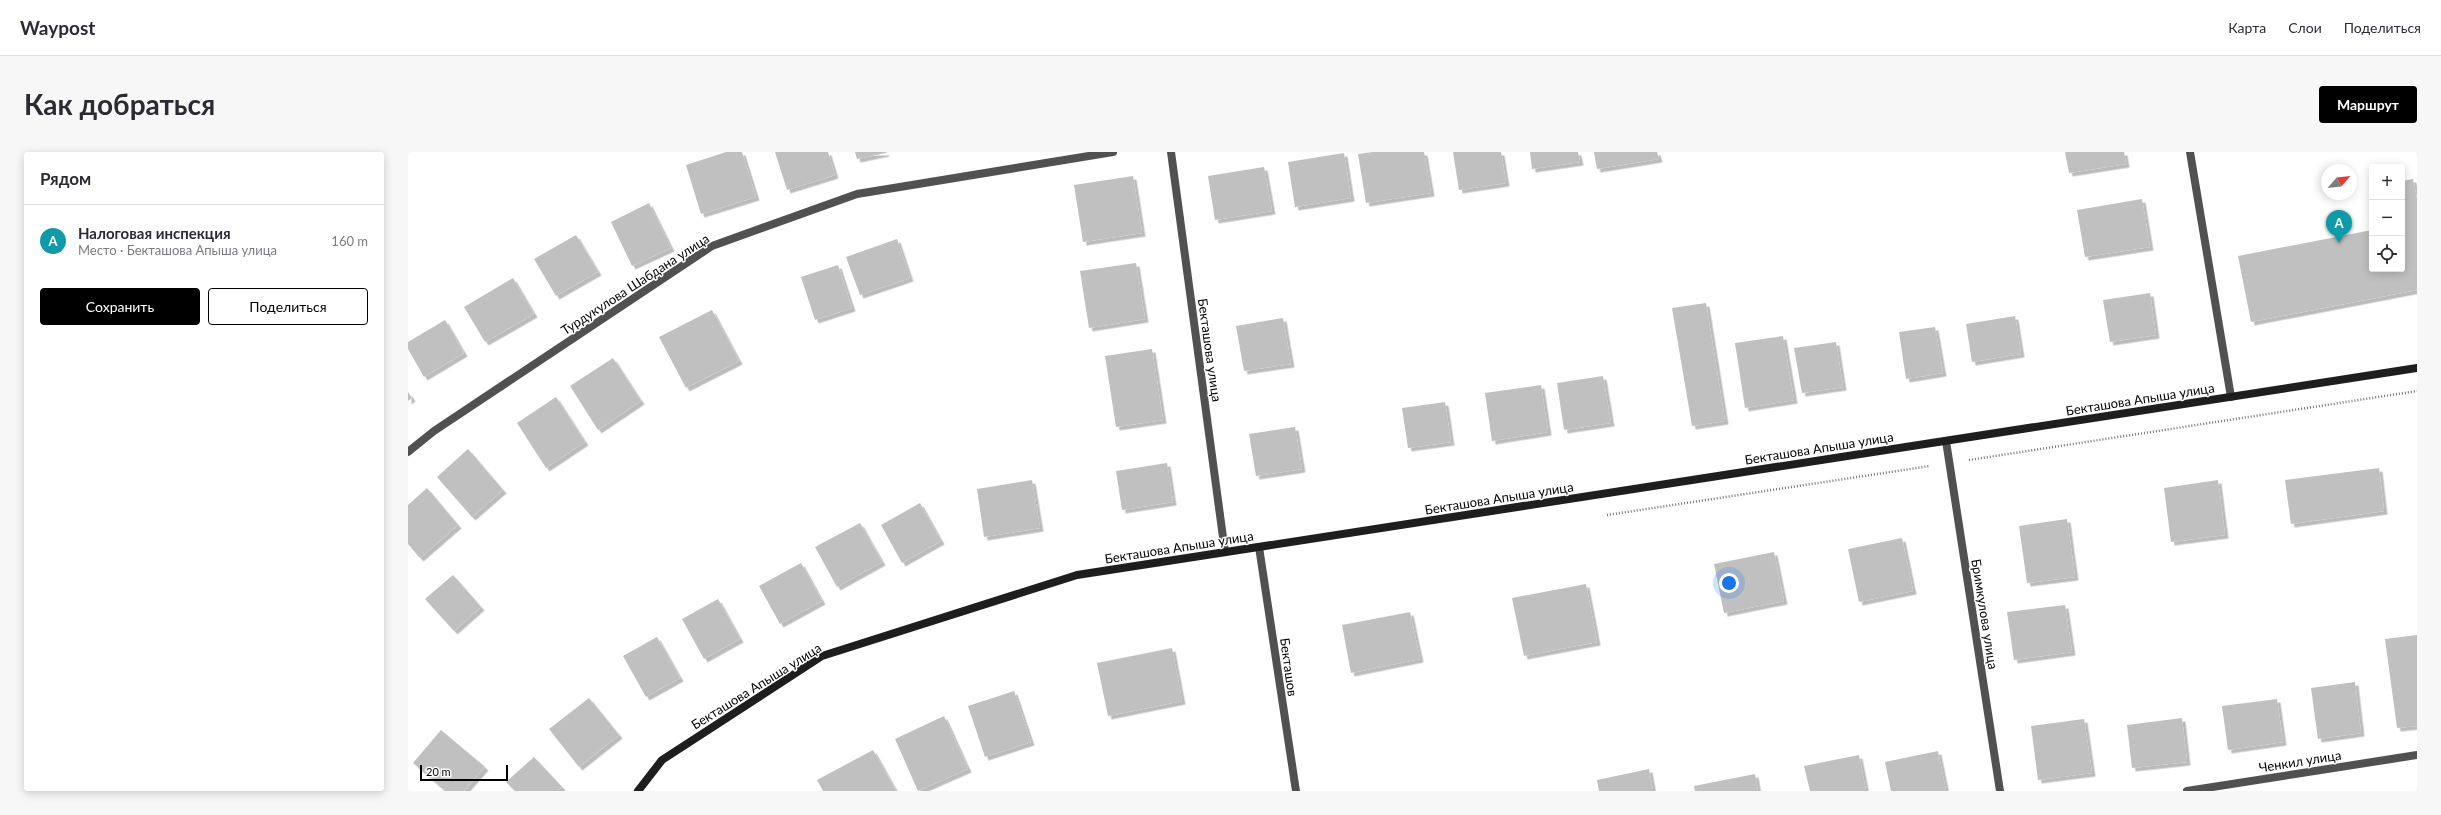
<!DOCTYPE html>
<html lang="ru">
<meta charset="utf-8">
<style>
body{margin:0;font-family:Lato,sans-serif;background:#f7f7f7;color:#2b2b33}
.controls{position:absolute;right:12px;top:12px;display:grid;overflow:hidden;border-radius:4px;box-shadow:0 2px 10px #0003}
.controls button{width:36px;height:36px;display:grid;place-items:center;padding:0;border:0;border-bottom:1px solid #e1e1e2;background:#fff;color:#2b2b33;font:20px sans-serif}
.compass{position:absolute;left:1913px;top:12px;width:36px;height:36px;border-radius:50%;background:#fff;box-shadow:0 2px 10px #0003;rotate:62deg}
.scale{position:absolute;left:12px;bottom:10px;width:88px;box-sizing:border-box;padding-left:4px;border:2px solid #000;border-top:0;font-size:11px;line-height:14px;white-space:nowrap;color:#000;-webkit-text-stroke:3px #fff;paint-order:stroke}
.you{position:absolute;left:1321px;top:431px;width:14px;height:14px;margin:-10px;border:3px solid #fff;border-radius:50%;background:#1a73e8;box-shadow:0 0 0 6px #1a73e833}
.badge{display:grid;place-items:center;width:26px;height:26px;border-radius:50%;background:#000;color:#fff;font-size:13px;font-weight:700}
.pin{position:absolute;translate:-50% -33px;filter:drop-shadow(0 1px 2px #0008)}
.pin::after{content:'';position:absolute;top:21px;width:14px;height:12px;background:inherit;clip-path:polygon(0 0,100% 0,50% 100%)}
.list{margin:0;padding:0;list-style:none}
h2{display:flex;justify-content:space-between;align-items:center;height:52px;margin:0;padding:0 16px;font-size:17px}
h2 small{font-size:13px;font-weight:400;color:#7c7c81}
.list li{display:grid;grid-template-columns:26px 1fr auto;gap:12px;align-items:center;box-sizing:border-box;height:72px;padding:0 16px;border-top:1px solid #e1e1e2}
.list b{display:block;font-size:15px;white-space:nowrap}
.list p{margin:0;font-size:13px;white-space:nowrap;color:#7c7c81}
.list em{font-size:13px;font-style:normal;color:#7c7c81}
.actions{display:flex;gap:8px;padding:12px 16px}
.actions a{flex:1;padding:9px 0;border:1px solid #000;border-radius:4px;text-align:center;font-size:14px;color:#000}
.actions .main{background:#000;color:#fff}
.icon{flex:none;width:22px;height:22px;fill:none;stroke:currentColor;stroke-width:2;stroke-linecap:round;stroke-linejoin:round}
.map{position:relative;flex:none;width:2009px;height:639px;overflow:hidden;border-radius:4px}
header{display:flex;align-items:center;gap:24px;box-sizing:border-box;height:56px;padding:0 20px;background:#fff;border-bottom:1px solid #e1e1e2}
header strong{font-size:19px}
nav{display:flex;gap:22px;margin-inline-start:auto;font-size:14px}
.intro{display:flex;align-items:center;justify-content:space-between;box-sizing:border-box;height:96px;padding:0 24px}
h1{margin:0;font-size:28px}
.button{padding:10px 18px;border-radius:4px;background:#000;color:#fff;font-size:14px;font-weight:700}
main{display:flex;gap:24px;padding:0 24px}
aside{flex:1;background:#fff;border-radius:4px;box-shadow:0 2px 10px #0003}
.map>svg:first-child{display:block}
.building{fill:#c0c0c0;filter:url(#shadow)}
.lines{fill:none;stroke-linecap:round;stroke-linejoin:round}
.path{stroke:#737373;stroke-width:2.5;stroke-dasharray:1 2;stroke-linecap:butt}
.street{stroke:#515151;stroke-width:8}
.secondary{stroke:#1e1e1e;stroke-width:8}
.labels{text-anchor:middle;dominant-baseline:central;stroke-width:3;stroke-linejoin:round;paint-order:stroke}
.street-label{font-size:13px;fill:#000;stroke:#fff}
</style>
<header>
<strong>Waypost</strong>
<nav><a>Карта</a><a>Слои</a><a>Поделиться</a></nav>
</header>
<div class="intro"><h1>Как добраться</h1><a class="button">Маршрут</a></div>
<main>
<aside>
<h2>Рядом<small></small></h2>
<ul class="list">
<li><span class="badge" style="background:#0f9aa8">A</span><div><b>Налоговая инспекция</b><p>Место · Бекташова Апыша улица</p></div><em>160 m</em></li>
</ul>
<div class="actions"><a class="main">Сохранить</a><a>Поделиться</a></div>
</aside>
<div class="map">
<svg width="2009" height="639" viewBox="0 0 2009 639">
<defs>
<filter id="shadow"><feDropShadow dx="3.5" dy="3.5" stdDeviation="0" flood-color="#0004"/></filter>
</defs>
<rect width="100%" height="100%" fill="#fff"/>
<g class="building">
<path d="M318,0H334L348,45L293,62L278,13Z"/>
<path d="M367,0H420L427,23L379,38Z"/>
<path d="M447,0H478V1L449,7Z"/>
<path d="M965,0H1016L1023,41L958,51L950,2Z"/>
<path d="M1045,0H1093L1098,31L1051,38Z"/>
<path d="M1122,0H1170L1172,10L1124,17Z"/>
<path d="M1186,0H1249L1251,7L1189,17Z"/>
<path d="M1657,0H1716L1718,12L1661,21Z"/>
<path d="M936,1L943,46L887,55L880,10Z"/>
<path d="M856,15L864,59L807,68L800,24Z"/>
<path d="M725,24L734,81L675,90L666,33Z"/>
<path d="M2005,27L2009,47V138L1843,170L1830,104L1964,78V117H1994V29Z"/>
<path d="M1734,47L1742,95L1677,105L1669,58Z"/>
<path d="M241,51L263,96L224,114L203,70Z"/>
<path d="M168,83L190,120L148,144L126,107Z"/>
<path d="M489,87L502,126L452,143L438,105Z"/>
<path d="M728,111L737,167L681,176L672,119Z"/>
<path d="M430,113L444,156L407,168L393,125Z"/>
<path d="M105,126L126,162L77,190L56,155Z"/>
<path d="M1742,141L1748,183L1702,190L1695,148Z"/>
<path d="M1298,151L1317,269L1284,274L1264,156Z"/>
<path d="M304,158L331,209L278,236L251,185Z"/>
<path d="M1607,164L1613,202L1564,210L1558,172Z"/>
<path d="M875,166L883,212L836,219L828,174Z"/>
<path d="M37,168L56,201L16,225L0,197V190Z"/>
<path d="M1527,175L1535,221L1498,227L1491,180Z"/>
<path d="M1375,184L1386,248L1337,256L1327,191Z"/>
<path d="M1428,190L1435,235L1394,241L1386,196Z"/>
<path d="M744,197L755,268L708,275L697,204Z"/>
<path d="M205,206L233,249L190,278L162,234Z"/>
<path d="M1195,224L1203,271L1156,278L1149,231Z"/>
<path d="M1133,233L1140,280L1084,289L1077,241Z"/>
<path d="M0,240L4,246L0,249Z"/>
<path d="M148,245L177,290L138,316L109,271Z"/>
<path d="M1037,250L1043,290L1000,296L994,256Z"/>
<path d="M887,275L894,317L848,324L841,282Z"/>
<path d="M60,297L95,338L64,365L29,325Z"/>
<path d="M759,311L765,350L714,358L708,319Z"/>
<path d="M1971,316L1976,359L1883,372L1877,328Z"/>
<path d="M624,328L632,376L576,385L569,337Z"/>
<path d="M1810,328L1817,383L1763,390L1756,336Z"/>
<path d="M19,336L50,373L12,406L0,392V353Z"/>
<path d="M512,351L533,389L494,411L473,373Z"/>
<path d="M1659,367L1667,425L1619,431L1611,374Z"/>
<path d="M452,371L474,410L429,435L407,395Z"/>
<path d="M1494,386L1505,439L1451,450L1440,397Z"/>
<path d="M1366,400L1376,449L1316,461L1306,412Z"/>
<path d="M393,411L414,449L372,472L351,434Z"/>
<path d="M45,423L73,455L46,479L17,447Z"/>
<path d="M1178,432L1189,490L1116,504L1104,446Z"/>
<path d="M310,447L332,487L296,507L274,467Z"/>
<path d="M1657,453L1664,500L1606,508L1599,460Z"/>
<path d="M1002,460L1012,507L943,521L934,473Z"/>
<path d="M2009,483V574L1989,576L1977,487Z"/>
<path d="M249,485L272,526L238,545L215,504Z"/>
<path d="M764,496L774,549L700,564L689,511Z"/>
<path d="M1947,530L1953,581L1910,587L1903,536Z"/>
<path d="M606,539L623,590L577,605L560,554Z"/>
<path d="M181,546L211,583L171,615L141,577Z"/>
<path d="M1869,547L1875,590L1820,598L1814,554Z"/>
<path d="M536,564L560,617L510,639L487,587Z"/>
<path d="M1774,566L1779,610L1724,616L1719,573Z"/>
<path d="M1676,567L1684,621L1630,628L1623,574Z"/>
<path d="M33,578L77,615L56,639H37L5,611Z"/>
<path d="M465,598L488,639H415L409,628Z"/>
<path d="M1530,599L1538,639H1483L1477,610Z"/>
<path d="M1451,603L1458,639H1402L1396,614Z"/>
<path d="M126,605L154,635L149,639H107L98,630Z"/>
<path d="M1241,617L1245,639H1191L1189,628Z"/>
<path d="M1347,622L1350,639H1287L1286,634Z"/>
</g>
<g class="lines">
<g class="path">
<path d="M1561,308L2009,239"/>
<path d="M1199,363L1522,314"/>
</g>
<g class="street">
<path d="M763,0L817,400"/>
<path d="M1782,0L1823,245"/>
<path d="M1538,289L1592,639"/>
<path d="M0,300L26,279L304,94L449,42L705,0"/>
<path d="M851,395L888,639"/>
<path d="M1779,639L2009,603"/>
</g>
<path class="secondary" d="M230,639L254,608L414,504L669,423L2009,216"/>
</g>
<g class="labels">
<g class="street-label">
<text transform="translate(227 132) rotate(-33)">Турдукулова Шабдана улица</text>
<text transform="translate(802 198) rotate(82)">Бекташова улица</text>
<text transform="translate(1732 247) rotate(-9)">Бекташова Апыша улица</text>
<text transform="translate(1411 296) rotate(-9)">Бекташова Апыша улица</text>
<text transform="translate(1091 346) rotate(-9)">Бекташова Апыша улица</text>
<text transform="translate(771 395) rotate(-9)">Бекташова Апыша улица</text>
<text transform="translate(1577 462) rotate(81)">Бримкулова улица</text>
<text transform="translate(881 515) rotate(82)">Бекташов</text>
<text transform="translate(348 534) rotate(-32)">Бекташова Апыша улица</text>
<text transform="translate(1892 609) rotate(-9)">Ченкил улица</text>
</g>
</g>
</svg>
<div class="controls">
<button>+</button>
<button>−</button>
<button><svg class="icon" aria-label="locate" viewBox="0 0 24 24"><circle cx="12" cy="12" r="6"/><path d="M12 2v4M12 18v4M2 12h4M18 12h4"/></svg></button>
</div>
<svg class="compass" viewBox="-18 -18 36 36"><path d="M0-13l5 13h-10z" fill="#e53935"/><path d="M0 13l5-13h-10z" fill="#7c7c81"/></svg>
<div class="scale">20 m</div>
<div class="you"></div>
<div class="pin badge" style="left:1931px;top:91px;background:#0f9aa8">A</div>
</div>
</main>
